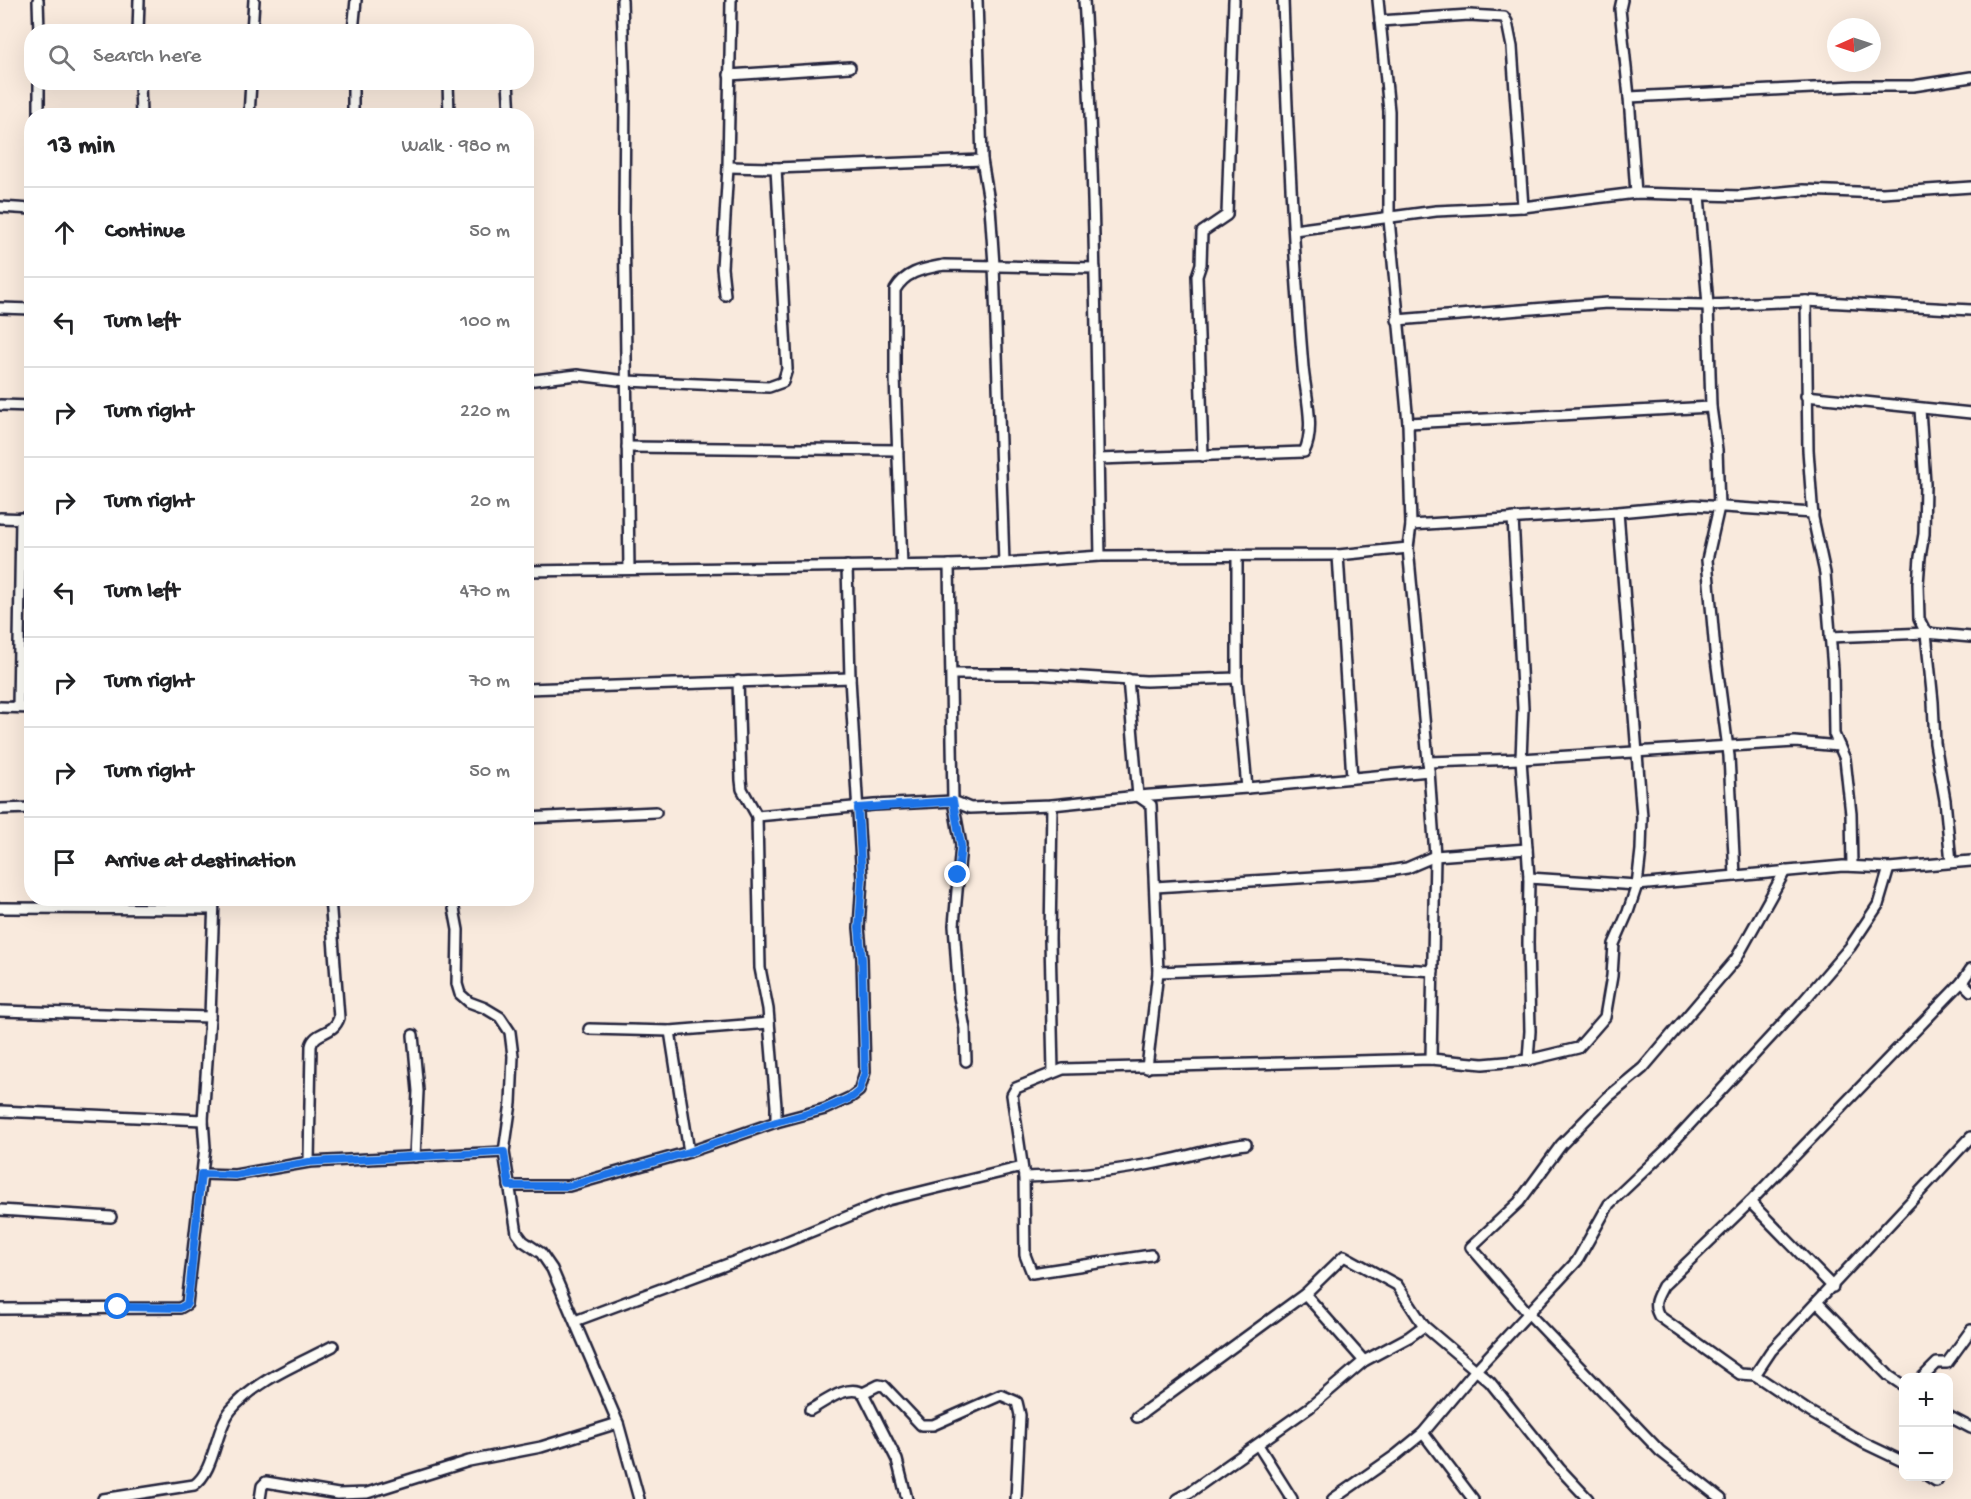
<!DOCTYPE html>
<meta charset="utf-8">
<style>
body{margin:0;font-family:"Gochi Hand",sans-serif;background:#f6f6f6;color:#202124}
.controls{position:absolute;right:18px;bottom:18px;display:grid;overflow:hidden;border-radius:12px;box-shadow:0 6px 24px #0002}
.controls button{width:54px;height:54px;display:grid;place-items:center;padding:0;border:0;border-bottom:2px solid #e0e0e0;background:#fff;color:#202124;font:30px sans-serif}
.compass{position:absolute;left:1827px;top:18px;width:54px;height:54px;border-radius:50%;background:#fff;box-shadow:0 6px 24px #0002;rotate:267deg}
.stop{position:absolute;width:18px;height:18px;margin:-14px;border:4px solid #1a73e8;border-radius:50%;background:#fff}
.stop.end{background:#1a73e8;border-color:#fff;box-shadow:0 2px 6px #0008}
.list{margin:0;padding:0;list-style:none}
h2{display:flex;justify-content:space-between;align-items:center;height:78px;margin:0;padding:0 24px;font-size:26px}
h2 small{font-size:20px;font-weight:400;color:#757577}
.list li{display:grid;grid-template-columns:39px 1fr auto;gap:18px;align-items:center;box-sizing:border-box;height:90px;padding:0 24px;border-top:2px solid #e0e0e0}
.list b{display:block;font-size:22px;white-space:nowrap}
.list em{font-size:20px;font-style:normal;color:#757577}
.icon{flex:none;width:33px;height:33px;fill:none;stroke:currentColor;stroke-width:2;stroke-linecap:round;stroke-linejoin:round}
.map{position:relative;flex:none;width:1971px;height:1499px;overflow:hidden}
.search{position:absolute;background:#fff;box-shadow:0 6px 24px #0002;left:24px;top:24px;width:510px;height:66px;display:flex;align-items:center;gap:15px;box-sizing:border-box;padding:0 21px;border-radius:24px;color:#757577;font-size:22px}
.panel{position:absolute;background:#fff;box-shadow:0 6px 24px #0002;left:24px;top:108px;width:510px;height:798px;border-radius:24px}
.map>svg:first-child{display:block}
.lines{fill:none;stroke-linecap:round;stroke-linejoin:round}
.minor-casing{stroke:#22223b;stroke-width:14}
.minor{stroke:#fdfcf7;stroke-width:9}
.route{stroke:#1a73e8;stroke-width:8}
</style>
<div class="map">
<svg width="1971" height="1499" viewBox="0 0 1971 1499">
<rect width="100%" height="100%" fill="#f9eadd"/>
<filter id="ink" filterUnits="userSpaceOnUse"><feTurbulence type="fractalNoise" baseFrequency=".0167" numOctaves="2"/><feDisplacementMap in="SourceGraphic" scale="12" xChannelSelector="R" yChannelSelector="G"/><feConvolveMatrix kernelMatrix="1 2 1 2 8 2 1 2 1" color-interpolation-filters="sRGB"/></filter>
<g filter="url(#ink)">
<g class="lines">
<g class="minor-casing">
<g id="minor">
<path d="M38,0L39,32"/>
<path d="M622,0L625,94L624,216L629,569"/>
<path d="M977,0L982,160L990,207L994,265L1004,563"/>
<path d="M1084,0C1096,185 1096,371 1100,556"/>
<path d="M1378,0L1389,111V219L1408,423L1411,525L1408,548L1429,771L1435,856L1431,1059"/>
<path d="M1622,0L1620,9L1629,97L1636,193"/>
<path d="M1380,21L1469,15L1504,17L1507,22L1512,47L1523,207"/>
<path d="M138,32L139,0"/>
<path d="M252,32L254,0"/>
<path d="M353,32L356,0"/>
<path d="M729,75L850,67"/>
<path d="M39,82V116"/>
<path d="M140,82L141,116"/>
<path d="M353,82V116"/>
<path d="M448,82L449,116"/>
<path d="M508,82L510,116"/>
<path d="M1629,97L1855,86H1913L1971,77"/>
<path d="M249,116L251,82"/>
<path d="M728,167L776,168L982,160"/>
<path d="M1699,195L1708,305L1711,407L1717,450L1719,507L1707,560L1715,651L1729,756L1735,876"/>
<path d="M0,207L32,209"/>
<path d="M1294,230L1436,211L1523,207L1636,193L1740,196L1803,190L1883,193L1971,187"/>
<path d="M725,295L722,268L728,167L731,0"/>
<path d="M1806,301L1808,450L1813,518L1825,573L1833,669L1834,734L1845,759L1851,814L1852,866"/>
<path d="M0,308L32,309"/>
<path d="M1397,320L1607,303L1708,305L1806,301L1971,310"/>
<path d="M526,381L577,375L626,381L769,387L783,382L787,369L776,168"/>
<path d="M1806,396L1971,413"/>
<path d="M0,405L32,406"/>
<path d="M1920,409L1925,484L1924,534L1920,557L1918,584L1919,619L1926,633L1933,702L1935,743L1945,800L1951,862"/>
<path d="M1408,423L1711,407"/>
<path d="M627,447L898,450"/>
<path d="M1203,456L1197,276L1201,264L1202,232L1227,215L1234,0"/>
<path d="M1098,459L1304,452C1316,430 1305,392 1303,367C1293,245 1287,122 1283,0"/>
<path d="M0,518L32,519"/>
<path d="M1513,518L1523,708L1521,759L1529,878L1528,943L1530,1031L1528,1060"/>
<path d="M1411,525L1618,512L1694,505L1813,513"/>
<path d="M1338,555L1352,778"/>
<path d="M1237,556V678L1247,788"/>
<path d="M949,565L953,801L961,845L954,925L959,997L965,1029L966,1061"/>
<path d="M902,566L895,377V290C906,271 924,269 944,265L1095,268"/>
<path d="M526,571L949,565L1004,563L1100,556L1338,555L1408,548"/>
<path d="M1830,637L1926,633L1971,637"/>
<path d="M952,674H1035L1146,681L1237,678"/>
<path d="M1128,679L1138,796L1151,805L1158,972L1147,1068"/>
<path d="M738,681L741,780L742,789L757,816L760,968L768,1009L776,1106V1122"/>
<path d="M526,689L850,678"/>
<path d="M0,707L32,708"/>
<path d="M18,707L21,518"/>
<path d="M1428,762L1521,759L1795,742L1839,746"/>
<path d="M1052,805L1050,939L1053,1072"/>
<path d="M0,809L32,808"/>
<path d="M757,816L874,805L953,801L970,808L1052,805L1138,796L1247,788L1429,771"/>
<path d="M526,818L656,812"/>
<path d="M1529,878L1637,885L1843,866L1889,868L1971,861"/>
<path d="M1155,887L1376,873L1407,868L1435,856L1527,849"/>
<path d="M452,898L458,930L457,984L460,994L469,1002L485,1008L500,1017L510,1032L513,1056L511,1103L504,1152L517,1233L523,1241L541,1253L552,1269L618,1423L639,1499"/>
<path d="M0,908L213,909"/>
<path d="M1971,969L1962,982L1971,991"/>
<path d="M1158,972L1346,965L1433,971"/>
<path d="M1962,982L1750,1202L1663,1286C1657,1298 1652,1303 1659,1316L1740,1374L1755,1375L1771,1351L1971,1137"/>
<path d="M0,1011L210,1017"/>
<path d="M589,1029L670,1031L769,1023"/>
<path d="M670,1031L689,1152"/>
<path d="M413,1035L418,1091L415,1157"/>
<path d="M0,1111L203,1120"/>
<path d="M309,1162L311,1046C315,1030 333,1036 339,1018L330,898"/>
<path d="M202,1174L235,1175L309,1162L504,1152"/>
<path d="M1024,1177C1071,1176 1119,1171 1165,1161C1193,1155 1219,1147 1246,1144"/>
<path d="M509,1186H569L689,1152L776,1122L825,1109L851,1097L859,1091L865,1072L862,959L859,928L862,880L850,678L847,566"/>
<path d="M1750,1202L1833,1287"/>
<path d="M0,1210L111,1217"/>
<path d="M1151,1255L1032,1273L1025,1255L1024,1177L1012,1095L1016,1088L1063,1069L1431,1059L1483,1064L1528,1060L1578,1048L1605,1017L1612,976L1614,944L1628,912L1637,885L1641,850L1642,817L1618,512"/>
<path d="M1305,1294L1364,1361"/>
<path d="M1818,1303L1889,1376L1904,1386"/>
<path d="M0,1309L180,1308L187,1304L205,1147L203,1120L210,1017L214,898"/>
<path d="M575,1321L771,1248L888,1200L1022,1167"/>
<path d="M1755,1375L1810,1412L1864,1443L1904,1462"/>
<path d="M1922,1378L1937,1363H1947L1971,1330"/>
<path d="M863,1393L879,1385L884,1386L921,1425H933L1001,1395L1017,1402L1020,1415L1016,1499"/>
<path d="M810,1410C825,1402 846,1384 863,1393L897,1460L907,1499"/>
<path d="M1948,1416L1971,1428"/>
<path d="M1137,1417L1305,1294L1344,1256L1397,1285L1424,1326L1490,1382L1559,1468L1588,1499"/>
<path d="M1423,1433L1473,1499"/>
<path d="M1258,1445L1292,1499"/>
<path d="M1928,1476L1936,1481"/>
<path d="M103,1499L194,1485C215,1471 215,1429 231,1410C256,1380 299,1364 333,1346"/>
<path d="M260,1499L262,1486L266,1482L338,1494L367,1493L469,1461L541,1447L618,1423"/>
<path d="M1177,1499L1190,1492L1310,1407L1364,1361L1409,1337L1424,1326"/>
<path d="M1333,1499L1396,1455L1423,1433L1475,1371L1577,1261L1609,1204L1665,1151L1801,1004L1850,947L1878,905L1889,868"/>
<path d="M1721,1499L1660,1451L1528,1313L1471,1247L1519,1202L1561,1145L1608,1097L1643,1068L1736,959L1785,871"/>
</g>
</g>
<use href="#minor" class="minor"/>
</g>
</g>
<g class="lines" filter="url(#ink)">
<path class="route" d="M118,1307L180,1308L187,1304L190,1284L201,1174L235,1175L309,1162L504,1152L509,1186H569L689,1152L776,1122L825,1109L852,1097L859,1091L865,1072L862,959L859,928L862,880L858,808L953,801L961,845L958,875"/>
</g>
</svg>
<div class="controls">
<button>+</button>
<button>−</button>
</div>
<svg class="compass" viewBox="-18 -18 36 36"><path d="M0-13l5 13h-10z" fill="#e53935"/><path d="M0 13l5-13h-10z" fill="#757577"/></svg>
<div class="stop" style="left:118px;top:1307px"></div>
<div class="stop end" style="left:958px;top:875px"></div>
<div class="search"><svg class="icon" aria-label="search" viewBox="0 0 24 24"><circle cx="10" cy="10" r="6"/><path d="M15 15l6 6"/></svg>Search here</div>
<section class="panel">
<h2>13 min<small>Walk · 980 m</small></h2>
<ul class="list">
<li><svg class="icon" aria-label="ahead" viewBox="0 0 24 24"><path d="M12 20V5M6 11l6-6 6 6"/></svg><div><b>Continue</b></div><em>50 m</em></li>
<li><svg class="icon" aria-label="left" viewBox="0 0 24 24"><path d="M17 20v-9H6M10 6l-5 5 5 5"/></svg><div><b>Turn left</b></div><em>100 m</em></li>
<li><svg class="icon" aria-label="right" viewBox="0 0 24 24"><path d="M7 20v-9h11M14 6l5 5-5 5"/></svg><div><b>Turn right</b></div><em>220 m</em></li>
<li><svg class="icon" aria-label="right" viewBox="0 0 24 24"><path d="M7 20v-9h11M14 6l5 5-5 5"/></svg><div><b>Turn right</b></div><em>20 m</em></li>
<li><svg class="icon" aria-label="left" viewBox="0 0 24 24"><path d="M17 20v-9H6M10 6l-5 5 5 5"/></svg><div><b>Turn left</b></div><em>470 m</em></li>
<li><svg class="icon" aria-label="right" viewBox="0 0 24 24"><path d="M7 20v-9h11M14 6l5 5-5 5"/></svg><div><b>Turn right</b></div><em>70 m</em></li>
<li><svg class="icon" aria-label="right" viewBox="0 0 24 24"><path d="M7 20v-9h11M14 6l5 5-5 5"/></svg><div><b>Turn right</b></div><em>50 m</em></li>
<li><svg class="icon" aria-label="arrive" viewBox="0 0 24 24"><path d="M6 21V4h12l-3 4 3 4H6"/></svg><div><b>Arrive at destination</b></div></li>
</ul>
</section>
</div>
